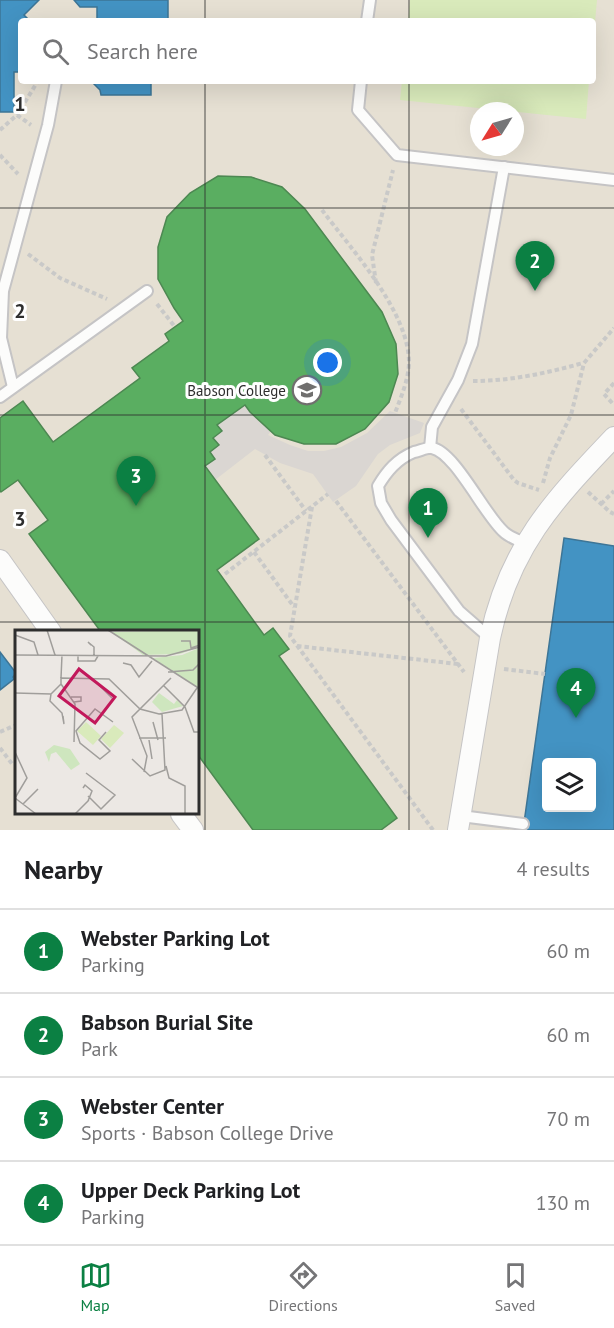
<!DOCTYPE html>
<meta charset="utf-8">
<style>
body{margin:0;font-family:"PT Sans",sans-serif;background:#f2f2f2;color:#202124}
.controls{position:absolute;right:18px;bottom:18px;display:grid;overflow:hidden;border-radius:6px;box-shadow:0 6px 24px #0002}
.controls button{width:54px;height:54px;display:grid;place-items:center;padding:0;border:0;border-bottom:2px solid #e0e0e0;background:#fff;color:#202124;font:30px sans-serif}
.compass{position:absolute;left:470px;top:102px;width:54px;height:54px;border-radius:50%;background:#fff;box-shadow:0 6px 24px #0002;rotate:233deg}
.you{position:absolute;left:328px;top:363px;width:21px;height:21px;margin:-15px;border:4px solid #fff;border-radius:50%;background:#1a73e8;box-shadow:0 0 0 9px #1a73e833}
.badge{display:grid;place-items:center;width:39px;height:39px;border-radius:50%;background:#0b8043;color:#fff;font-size:20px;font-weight:700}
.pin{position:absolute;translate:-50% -50px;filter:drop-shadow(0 2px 3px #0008)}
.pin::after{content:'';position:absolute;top:32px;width:21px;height:18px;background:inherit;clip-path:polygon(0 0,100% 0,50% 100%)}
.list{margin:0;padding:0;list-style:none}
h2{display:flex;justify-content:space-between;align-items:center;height:78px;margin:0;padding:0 24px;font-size:26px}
h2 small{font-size:20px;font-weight:400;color:#757577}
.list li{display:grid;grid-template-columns:39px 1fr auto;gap:18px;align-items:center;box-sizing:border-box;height:84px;padding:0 24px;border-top:2px solid #e0e0e0}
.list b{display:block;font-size:22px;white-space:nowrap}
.list p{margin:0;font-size:20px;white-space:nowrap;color:#757577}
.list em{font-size:20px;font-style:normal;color:#757577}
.icon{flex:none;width:33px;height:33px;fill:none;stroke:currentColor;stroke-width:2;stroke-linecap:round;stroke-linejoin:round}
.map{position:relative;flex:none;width:614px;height:830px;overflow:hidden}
.search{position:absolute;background:#fff;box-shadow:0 6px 24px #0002;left:18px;right:18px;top:18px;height:66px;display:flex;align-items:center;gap:15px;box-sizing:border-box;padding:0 21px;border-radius:6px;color:#757577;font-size:22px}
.sheet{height:414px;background:#fff}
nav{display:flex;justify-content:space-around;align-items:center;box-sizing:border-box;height:84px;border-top:2px solid #e0e0e0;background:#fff;font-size:16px;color:#757577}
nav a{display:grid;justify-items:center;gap:3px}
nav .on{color:#0b8043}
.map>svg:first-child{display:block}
.education{fill:#e6e0d3;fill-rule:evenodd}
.pitch{fill:#d9eabb}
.plaza{fill:#dad6d2}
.schools{fill:#4393c3;stroke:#3d7596;stroke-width:1.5;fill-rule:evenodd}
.public{fill:#5aae61;stroke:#4d8852;stroke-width:1.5}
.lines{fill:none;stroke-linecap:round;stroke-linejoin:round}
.lane-casing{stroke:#c5c4c5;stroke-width:14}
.street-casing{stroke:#c5c4c5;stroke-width:22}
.path{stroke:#c9c9c8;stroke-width:4;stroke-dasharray:4.5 3;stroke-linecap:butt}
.lane{stroke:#fcfcfb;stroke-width:10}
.street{stroke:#fcfcfb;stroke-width:20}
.grid{fill:none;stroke:#2e2e2e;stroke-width:1.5;stroke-opacity:0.55}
.labels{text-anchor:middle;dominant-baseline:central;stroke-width:6;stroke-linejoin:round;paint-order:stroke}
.poi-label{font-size:15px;fill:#2e2e2e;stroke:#fff;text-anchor:end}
.inset-road{fill:none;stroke:#a09e9b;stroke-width:1.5}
.view{fill:#c2185b;fill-opacity:0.15;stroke:#c2185b;stroke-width:3}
.inset-edge{fill:none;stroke:#2e2e2e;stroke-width:3}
.grid-label{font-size:20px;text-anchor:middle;font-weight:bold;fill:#2e2e2e;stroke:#fff;stroke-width:6;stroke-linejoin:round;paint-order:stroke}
</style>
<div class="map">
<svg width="614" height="830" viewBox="0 0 614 830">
<rect width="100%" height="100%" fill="#ece8e4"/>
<path class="education" d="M0,0H614V830H0ZM21,21H593V81H21ZM479,111H515V147H479ZM16,632H198V814H16ZM546,762H592V808H546Z"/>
<g class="pitch">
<path d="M410,0H597L593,44V21H408Z"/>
<path d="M402,81H589L586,119L400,100Z"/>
</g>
<path class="plaza" d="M245,405L271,431L268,435L290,445L308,451H324L341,447L367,433L390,411L424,423L420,433L390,445L378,454L356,486L333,502L313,474L280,463L255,449L215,480L205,466L215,459L210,452L218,445L213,438L222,431L217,425Z"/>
<g class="schools">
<path d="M0,0H39L24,15L30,21H21V72H14V112H0Z"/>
<path d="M74,0H168V21H97V7H80Z"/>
<path d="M91,81H151V95H101L100,90Z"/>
<path d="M564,538L614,546V830H523ZM546,762H592V808H546Z"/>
<path d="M0,652L16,673L13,677L14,679L0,690Z"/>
</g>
<path class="public" d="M218,176L251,177L282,187L305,209L382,312L396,344L398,374L389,402L365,429L336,444H304L275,435L250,412L245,405L217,425L222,431L213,438L219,445L210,452L215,459L205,466L259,539L217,570L264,635L273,628L289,649L279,656L397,818L381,830H253L198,755V632H101L29,534L48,520L18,480L1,492L0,490V418L23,401L53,442L140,378L132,368L169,341L165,334L183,321L174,308L158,279V247L167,217L190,193Z"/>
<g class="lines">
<g class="lane-casing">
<g id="lane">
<path d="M367,21L370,0"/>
<path d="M361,81L358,110L397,155L614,180"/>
<path d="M13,387L1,338L3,291L48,125L56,81"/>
<path d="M0,397L147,291"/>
<path d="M430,448L432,427L458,380L472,344L504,167"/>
<path d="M490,638L459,611L391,520L381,503L378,486C387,471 397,459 414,452C420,451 427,447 432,448C455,452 485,516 504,532C509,537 518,540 524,543"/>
<path d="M461,816L523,824"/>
</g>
</g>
<g class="street-casing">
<g id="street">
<path d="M0,560L51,632"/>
<path d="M181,814L193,830"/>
<path d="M458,830L490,638C509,548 552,502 614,437"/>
</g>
</g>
<g class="path">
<path d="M17,115L31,125"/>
<path d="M0,130L17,115L38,81"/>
<path d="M0,155L18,174"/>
<path d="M322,210C352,250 410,313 409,364C408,381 401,397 395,413"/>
<path d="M28,254L60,278L107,299"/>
<path d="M376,283L372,255L393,170"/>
<path d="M157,304L175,327"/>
<path d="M473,381C511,381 547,373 583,363"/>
<path d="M614,383L604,394L614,405"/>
<path d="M461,409L514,480L518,483L539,490"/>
<path d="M265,455L306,511"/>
<path d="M543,483L550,458L571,415L584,363L614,328"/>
<path d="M588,492L610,512L614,514"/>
<path d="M336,501L464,672"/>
<path d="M601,504L614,491"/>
<path d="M312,507L290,636L433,830"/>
<path d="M254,552L294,607"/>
<path d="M225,574L328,494"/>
<path d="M297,646L458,664"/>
<path d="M504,669L545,674"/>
<path d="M0,732L16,725"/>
<path d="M0,748L13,765"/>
</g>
<use href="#lane" class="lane"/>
<use href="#street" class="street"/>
</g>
<path class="grid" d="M205,0V21M409,0V21M205,81V830M409,81V830M0,208H614M0,415H614M0,622H614"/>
<defs>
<g id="university-ring" transform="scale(1.5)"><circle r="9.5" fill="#fff" stroke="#706f6e" stroke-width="1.5"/><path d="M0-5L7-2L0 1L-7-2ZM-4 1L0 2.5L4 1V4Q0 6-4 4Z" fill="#706f6e"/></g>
</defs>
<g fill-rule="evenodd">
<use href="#university-ring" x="307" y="390"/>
</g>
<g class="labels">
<g class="poi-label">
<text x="286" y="390">Babson College</text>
</g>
</g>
<g transform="translate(15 630)">
<rect width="184" height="184" fill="#ece8e4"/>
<path d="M184,0V17L165,24L128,25L97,2ZM184,18V58L138,28L167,25ZM144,63L159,74L162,70L168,76L147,82L137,72ZM39,115L55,119L65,134L56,140L41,122L36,124L34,132L30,122Z" fill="#cee6be"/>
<path d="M71,92L86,106L78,115L62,101ZM99,95L109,103L95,118L86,109Z" fill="#d9eabb"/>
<path class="inset-road" d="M32,0L40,25M93,0L185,59M0,5L19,12L23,25M166,11H175L176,18L185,15M76,15L73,12L79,17V26M0,25L151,26L185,17M63,26V31H80L83,26M108,33L116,35L124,47L137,31M153,42L178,40L185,33M46,48L47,25M46,54L60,74L59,112M83,54L97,68M149,56L170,77L179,102H185M0,63L36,64L46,54V48L94,49L125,79L144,84L167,80L182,58M36,64L35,71L47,83L49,94L48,86M56,67H66V71L59,72M138,92L143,110M91,102L84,110L95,121L85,129L65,113L61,101L80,79L98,92M124,108H151M134,110L137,129M0,122L12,148L0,168M117,129L135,146L150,140L147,84M151,136L154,148L170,156V184M129,142L132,126L117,87L156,48M71,143L100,165L86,179L73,166M68,158L70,155L77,161L73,171M0,168L21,184M8,174L23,159M60,184L74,170"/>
<path class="view" d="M64,39L100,67L80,93L44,66Z"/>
<rect width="184" height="184" class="inset-edge"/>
</g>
<g class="grid-label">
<text x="20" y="111">1</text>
<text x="20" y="318">2</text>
<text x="20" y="526">3</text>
</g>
</svg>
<div class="controls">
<button><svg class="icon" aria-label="layers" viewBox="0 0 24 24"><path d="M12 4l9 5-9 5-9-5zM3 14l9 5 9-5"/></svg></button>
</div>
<svg class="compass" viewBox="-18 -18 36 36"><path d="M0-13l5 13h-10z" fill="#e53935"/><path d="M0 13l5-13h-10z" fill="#757577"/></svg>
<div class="you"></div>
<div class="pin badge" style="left:428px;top:538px">1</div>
<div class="pin badge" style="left:535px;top:291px">2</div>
<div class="pin badge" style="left:136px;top:506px">3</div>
<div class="pin badge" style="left:576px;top:718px">4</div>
<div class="search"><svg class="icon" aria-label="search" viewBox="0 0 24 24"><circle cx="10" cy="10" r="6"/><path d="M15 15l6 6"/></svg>Search here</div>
</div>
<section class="sheet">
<h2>Nearby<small>4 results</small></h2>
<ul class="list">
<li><span class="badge">1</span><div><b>Webster Parking Lot</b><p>Parking</p></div><em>60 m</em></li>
<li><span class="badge">2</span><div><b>Babson Burial Site</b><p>Park</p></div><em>60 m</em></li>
<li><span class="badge">3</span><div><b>Webster Center</b><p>Sports · Babson College Drive</p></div><em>70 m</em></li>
<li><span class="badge">4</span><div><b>Upper Deck Parking Lot</b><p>Parking</p></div><em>130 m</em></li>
</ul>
</section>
<nav>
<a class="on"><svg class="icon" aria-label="map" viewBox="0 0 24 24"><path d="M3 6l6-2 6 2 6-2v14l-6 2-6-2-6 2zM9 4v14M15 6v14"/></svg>Map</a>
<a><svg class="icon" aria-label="directions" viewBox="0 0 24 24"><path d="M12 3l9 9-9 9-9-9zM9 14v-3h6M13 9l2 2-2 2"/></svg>Directions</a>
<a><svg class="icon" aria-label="saved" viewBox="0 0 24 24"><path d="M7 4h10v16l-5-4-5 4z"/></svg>Saved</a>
</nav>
